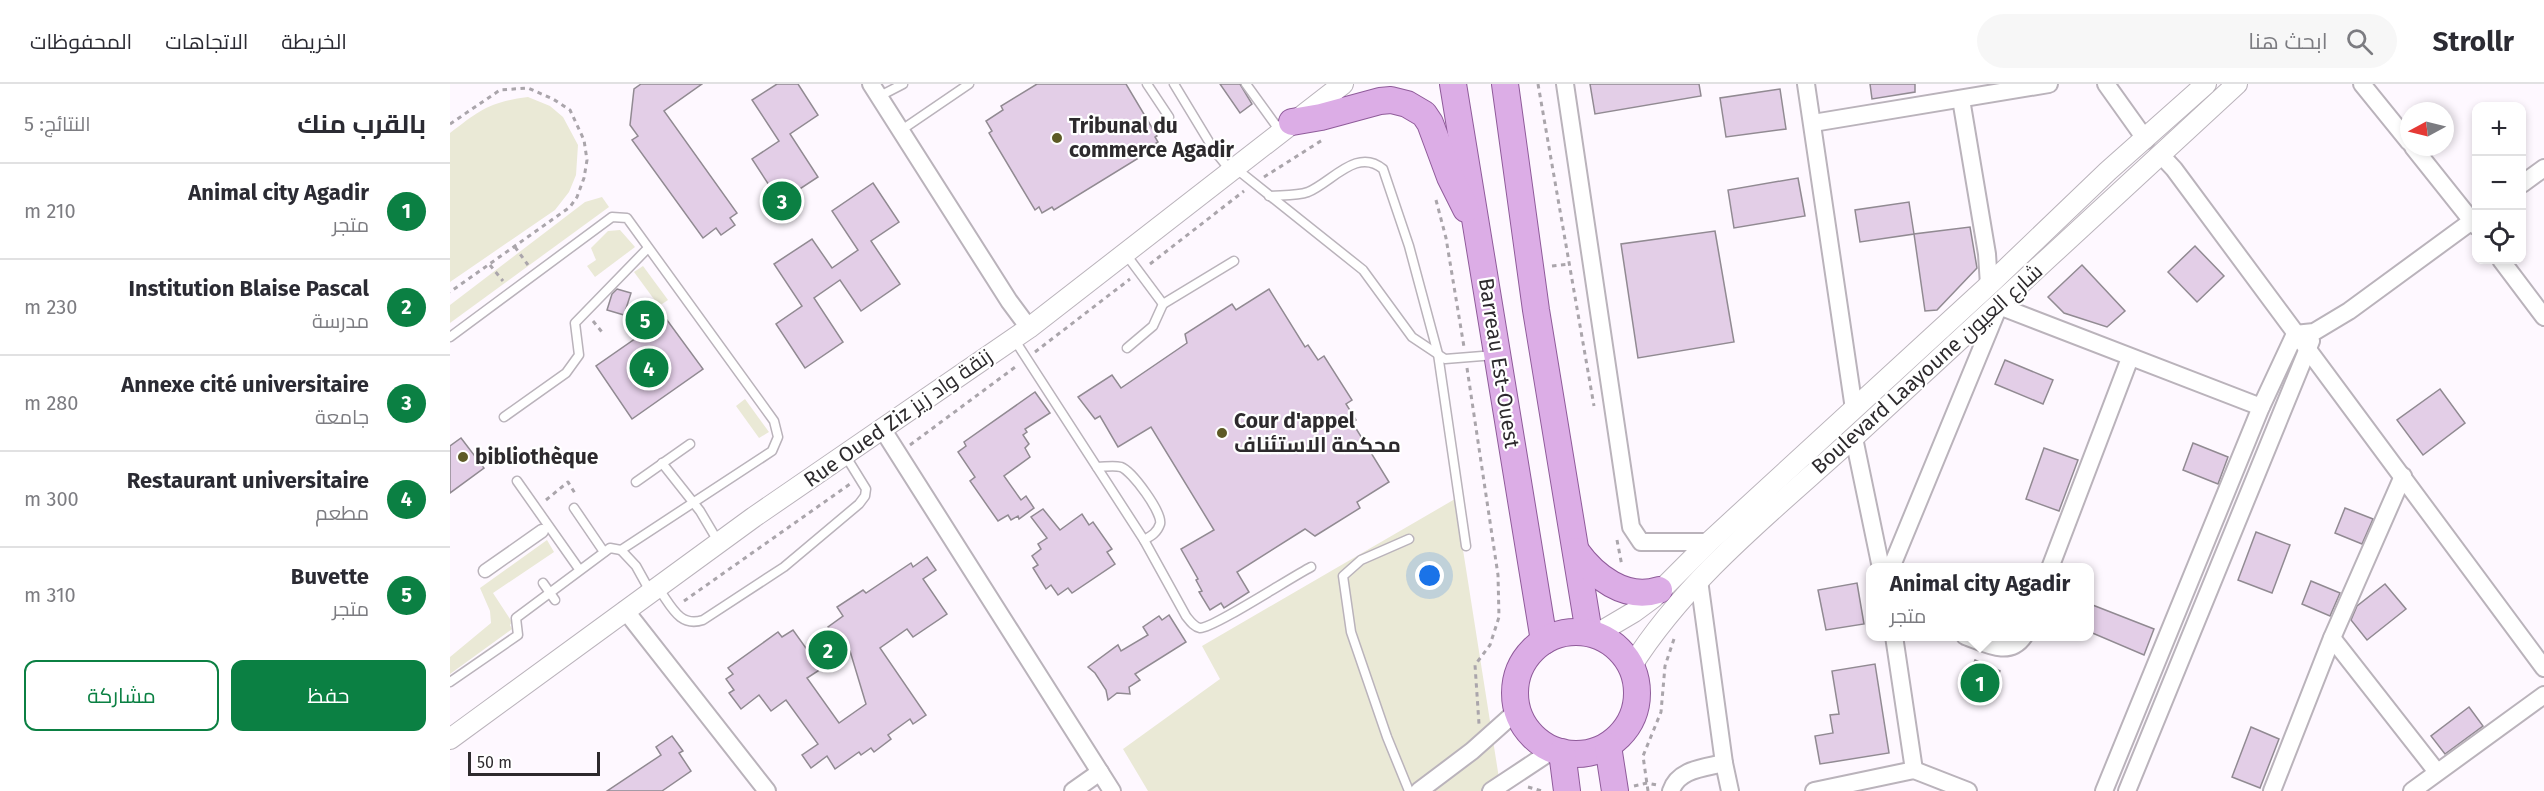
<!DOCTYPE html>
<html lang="ar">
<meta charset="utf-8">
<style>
body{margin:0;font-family:"Fira Sans",Cairo,sans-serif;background:#f7f7f7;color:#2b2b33;direction:rtl}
.controls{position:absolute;right:18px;top:18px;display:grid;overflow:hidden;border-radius:12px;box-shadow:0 3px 9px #0003}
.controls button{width:54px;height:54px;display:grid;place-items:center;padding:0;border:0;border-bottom:2px solid #e1e1e2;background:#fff;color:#2b2b33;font:30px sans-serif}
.compass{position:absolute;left:1950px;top:18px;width:54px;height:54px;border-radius:50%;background:#fff;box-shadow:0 3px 9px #0003;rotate:263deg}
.scale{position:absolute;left:18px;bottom:15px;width:132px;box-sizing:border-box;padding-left:6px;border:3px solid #2d2a2d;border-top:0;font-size:16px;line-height:21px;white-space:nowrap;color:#2d2a2d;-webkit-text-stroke:4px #fff;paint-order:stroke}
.you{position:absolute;left:980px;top:492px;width:21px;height:21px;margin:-15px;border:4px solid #fff;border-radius:50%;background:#1a73e8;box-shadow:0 0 0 9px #1a73e833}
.badge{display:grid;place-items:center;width:39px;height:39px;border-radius:50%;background:#0b8043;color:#fff;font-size:20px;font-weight:700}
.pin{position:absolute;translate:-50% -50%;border:3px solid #fff;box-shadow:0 2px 6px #0006}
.popup{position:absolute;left:1416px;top:479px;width:228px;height:78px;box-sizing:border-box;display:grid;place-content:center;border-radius:12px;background:#fff;filter:drop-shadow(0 2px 4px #0005);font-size:20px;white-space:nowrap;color:#7c7c81}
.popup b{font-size:22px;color:#2b2b33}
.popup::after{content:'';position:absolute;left:50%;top:100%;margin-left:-12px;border:12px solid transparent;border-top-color:#fff}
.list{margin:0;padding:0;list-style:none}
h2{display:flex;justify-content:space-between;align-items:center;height:78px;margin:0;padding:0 24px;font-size:26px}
h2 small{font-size:20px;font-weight:400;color:#7c7c81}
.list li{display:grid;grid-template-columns:39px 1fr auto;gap:18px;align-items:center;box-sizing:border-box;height:96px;padding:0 24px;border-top:2px solid #e1e1e2}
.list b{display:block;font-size:22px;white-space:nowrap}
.list p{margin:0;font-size:20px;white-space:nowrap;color:#7c7c81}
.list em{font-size:20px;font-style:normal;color:#7c7c81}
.actions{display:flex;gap:12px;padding:18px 24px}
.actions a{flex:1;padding:14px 0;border:2px solid #0b8043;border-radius:12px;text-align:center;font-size:21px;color:#0b8043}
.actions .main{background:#0b8043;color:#fff}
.icon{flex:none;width:33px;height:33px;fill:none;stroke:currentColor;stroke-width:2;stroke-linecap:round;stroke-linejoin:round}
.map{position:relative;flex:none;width:2094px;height:707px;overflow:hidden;direction:ltr}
header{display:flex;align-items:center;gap:36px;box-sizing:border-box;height:84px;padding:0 30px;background:#fff;border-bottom:2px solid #e1e1e2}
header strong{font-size:28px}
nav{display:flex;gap:33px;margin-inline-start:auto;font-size:21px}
.search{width:420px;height:54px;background:#f7f7f7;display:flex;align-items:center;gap:15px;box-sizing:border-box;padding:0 21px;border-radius:33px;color:#7c7c81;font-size:22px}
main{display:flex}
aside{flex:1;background:#fff}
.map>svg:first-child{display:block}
.green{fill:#eae9d6}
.building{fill:#e3cee7;stroke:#918a92;stroke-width:1.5}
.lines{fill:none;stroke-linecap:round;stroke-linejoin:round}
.service-casing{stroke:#bab3bb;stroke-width:11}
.pedestrian-casing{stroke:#bab3bb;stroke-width:15}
.minor-casing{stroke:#bab3bb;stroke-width:20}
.tertiary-casing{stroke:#bab3bb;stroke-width:22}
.primary-casing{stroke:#8f5b9a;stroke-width:28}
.path{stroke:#aaa5ab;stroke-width:3;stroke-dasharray:4.5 4.5;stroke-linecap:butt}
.service{stroke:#fff;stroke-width:8}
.pedestrian{stroke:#fff;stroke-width:12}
.minor{stroke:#fff;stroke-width:16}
.tertiary{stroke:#fff;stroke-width:20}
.primary{stroke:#dcade6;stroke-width:26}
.poi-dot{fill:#5d5a26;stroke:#fff;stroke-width:2}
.labels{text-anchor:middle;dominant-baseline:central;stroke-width:4.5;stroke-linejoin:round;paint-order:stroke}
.poi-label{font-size:21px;font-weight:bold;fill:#2d2a2d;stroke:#fff;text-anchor:start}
.street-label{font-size:21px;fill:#2d2a2d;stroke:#fff}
</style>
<header>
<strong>Strollr</strong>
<div class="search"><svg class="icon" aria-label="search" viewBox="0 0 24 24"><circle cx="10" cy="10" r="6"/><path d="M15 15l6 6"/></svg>ابحث هنا</div>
<nav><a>الخريطة</a><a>الاتجاهات</a><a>المحفوظات</a></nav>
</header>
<main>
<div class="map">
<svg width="2094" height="707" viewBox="0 0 2094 707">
<rect width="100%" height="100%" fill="#fef8ff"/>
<g class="green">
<path d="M78,13L100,22L113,33L128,61L126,91L119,108L105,126L0,198V49C30,26 39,18 78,13Z"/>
<path d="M152,113L159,123L0,239V221L135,118Z"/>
<path d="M170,146L185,163L145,193L137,182L146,176L141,164L158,147Z"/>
<path d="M193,182L218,216L209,222L184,188Z"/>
<path d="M295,315L319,348L309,354L286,322Z"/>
<path d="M1005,415L1051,707H698L673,665L770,595L752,562Z"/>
<path d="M97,456L104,468L43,509L62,538L60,541L62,545L0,590V573L41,539L40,527L30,504Z"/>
</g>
<g class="building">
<path d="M191,0H252L214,27L287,129L280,134L285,141L271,151L266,144L253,154L182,56L188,52L180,41L184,5Z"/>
<path d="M327,0H348L368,31L340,50L368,93L330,118L302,75L329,57L302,16Z"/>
<path d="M587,0H676L707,52L705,53L708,58L698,64L700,67L604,126L602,123L592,129L589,123L585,126L539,49L542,47L536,37L553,26L551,22Z"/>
<path d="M770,0H790L802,20L790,29Z"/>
<path d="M1140,0H1249L1251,12L1145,30Z"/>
<path d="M1420,0H1465V8L1422,15Z"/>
<path d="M1330,5L1336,45L1276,53L1270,14Z"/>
<path d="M1348,94L1355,132L1284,144L1278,106Z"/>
<path d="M423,99L449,138L421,157L450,200L411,227L390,196L364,214L393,258L355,284L326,240L352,222L324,180L362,155L382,184L408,166L382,127Z"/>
<path d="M1459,118L1464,150L1410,158L1405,126Z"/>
<path d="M1520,143L1527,184L1487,226L1475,227L1464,150Z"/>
<path d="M1265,147L1284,258L1188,274L1171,160Z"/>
<path d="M1745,162L1774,192L1747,218L1718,188Z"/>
<path d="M1632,181L1675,227L1657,243L1614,229L1598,213Z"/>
<path d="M167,205L181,209L174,231L157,226L162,210Z"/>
<path d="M819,205L855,263L858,261L868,276L874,272L902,316L896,320L906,336L902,338L939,398L907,418L910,424L865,452L855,445L787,488L799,508L774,524L771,519L760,526L749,508L752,507L746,496L748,495L731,465L764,446L701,343L668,363L650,332L645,335L628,313L662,291L671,304L737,259L735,250L782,220L786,226Z"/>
<path d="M203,217L253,285L182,335L146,282L186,254L174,237Z"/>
<path d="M1555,276L1603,296L1593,320L1545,300Z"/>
<path d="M1990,305L2015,339L1973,371L1947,336Z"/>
<path d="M585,308L600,329L575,345L577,348L573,351L579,360L575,364L580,373L554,392L571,416L576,412L584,424L569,435L568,432L561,436L558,431L548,437L520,397L525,393L508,368L516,362L514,358Z"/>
<path d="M11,354L34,384L0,409V362Z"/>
<path d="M1743,359L1778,373L1768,400L1733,386Z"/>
<path d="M1594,364L1628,376L1609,427L1576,415Z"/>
<path d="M1895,424L1923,435L1912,460L1885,449Z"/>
<path d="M593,425L610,446L632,430L639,441L643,438L662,465L657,468L665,480L622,509L618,504L608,511L601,501L596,505L583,484L588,481L582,472L591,465L588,460L597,454L581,433Z"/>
<path d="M1806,448L1840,461L1822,509L1788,496Z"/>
<path d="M477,473L486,486L473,495L497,530L463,553L457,545L430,564L476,631L463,640L460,635L438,651L441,655L424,668L421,664L411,671L409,668L385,685L377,672L361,684L352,671L368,660L336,616L321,627L309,611L291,625L279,609L284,606L276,595L283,590L278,584L328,548L332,553L343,546L371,585L357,594L389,639L416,620L400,567L396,569L378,543L393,532L387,523L413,506L416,509L461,479L463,483Z"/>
<path d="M1861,497L1890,509L1880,532L1852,520Z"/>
<path d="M1407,499L1414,540L1376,546L1368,506Z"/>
<path d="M1935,500L1956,525L1917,556L1901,536L1907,522Z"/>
<path d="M1640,520L1704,545L1694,571L1640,548Z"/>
<path d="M719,531L736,558L685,590L690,596L679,603L680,610L667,609L658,616L656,606L645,589L638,583L668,561L671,567L698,551L693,543L709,532L712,536Z"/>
<path d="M1525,576L1550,587L1537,619L1512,609Z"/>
<path d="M1425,580L1439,669L1370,680L1365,652L1383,649L1380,631L1389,630L1382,587Z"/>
<path d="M2019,623L2033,642L1995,670L1981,652Z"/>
<path d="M1801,643L1829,655L1810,704L1782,693Z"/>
<path d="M222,652L233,667L229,669L241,687L212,707H157L211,671L206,663Z"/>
</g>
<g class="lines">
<g class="service-casing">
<g id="service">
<path d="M697,0L719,33"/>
<path d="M724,0L764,66L780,86"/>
<path d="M796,0L830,47"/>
<path d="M428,13L453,0"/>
<path d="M450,47L519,0"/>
<path d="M784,83L913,186L962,253L995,275L1045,271"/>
<path d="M819,112C831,111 847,112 858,108C882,98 907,63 933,85L959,162L988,270L1016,462"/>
<path d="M675,169L713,220L784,177"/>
<path d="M0,253L162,133L177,134L324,337L328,353L322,367L171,466L160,464L66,534L68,551L0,598"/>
<path d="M564,255L694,456L736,532C740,537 744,543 750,544C762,545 843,492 861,483"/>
<path d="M677,264L703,242L713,220"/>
<path d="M54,333L116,289L129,271L125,239L198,164"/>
<path d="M212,379L250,427L269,459"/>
<path d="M647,383C655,383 663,381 671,383C682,387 713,429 710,440C707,449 701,452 694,456"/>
<path d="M67,397L129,485"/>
<path d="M186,398L240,360"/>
<path d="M124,424L154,468"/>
<path d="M171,466L186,482L201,509"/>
<path d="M93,499L105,516"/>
<path d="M208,504C221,521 229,544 253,536L334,483L409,420L415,412L416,405L395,371"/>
<path d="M959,707L937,653L901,548L893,492L911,476L959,455"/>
</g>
</g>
<g class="pedestrian-casing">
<path id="pedestrian" d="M35,487L92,447"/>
</g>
<g class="minor-casing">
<g id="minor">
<path d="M421,0L559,217L579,244"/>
<path d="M1115,0L1181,443L1191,458H1259"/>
<path d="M1356,0L1404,325"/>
<path d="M1656,0L1696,56"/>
<path d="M1912,0L1959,58"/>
<path d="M1511,15L1537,170L1539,201"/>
<path d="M1363,39L1599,0"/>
<path d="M1963,63L2026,142"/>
<path d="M1710,70L1724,85C1846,252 1972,417 2094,584"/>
<path d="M2072,100L2094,84"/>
<path d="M2051,176L2094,233"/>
<path d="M433,346L662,707"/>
<path d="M1404,354L1431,484"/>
<path d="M1441,484L1549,222L1811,323"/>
<path d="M1600,484L1680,274"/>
<path d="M1249,496L1274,679L1280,707"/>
<path d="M175,526L317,707"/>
<path d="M1444,552L1464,686"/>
<path d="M1515,552C1535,559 1559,574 1574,552"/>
<path d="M1882,554L1987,688"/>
<path d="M623,707L650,688"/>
<path d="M969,707L1022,667L1068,626"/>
<path d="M1041,707L1103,666"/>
<path d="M1221,707C1228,685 1254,684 1274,679"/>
<path d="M1364,707L1464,686L1518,707"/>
<path d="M1654,707L1811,323L1845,250L1864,248L1899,227L2026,134"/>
<path d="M1677,707L1861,257"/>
<path d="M1822,707L1882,554L1953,392"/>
<path d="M1962,707L2094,611"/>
</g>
</g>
<g class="tertiary-casing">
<g id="tertiary">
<path d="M1145,551L1184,528L1203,514L1259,458L1539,201L1658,87L1756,0"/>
<path d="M1181,583C1241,488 1333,419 1414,344C1539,230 1662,114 1787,0"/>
<path d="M0,655L304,433L579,244L893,0"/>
</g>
</g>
<g class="primary-casing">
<g id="primary">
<path d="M1003,0L1094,557"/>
<path d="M1055,0L1086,226L1139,549"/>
<path d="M842,38L871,33L930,17L941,16L957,20L974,30L980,39L1000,93L1016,125"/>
<path d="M1126,467C1144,492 1175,517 1209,506"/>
<circle cx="1126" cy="609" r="61"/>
<path d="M1158,662L1165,707"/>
<path d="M1112,668L1117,707"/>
</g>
</g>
<g class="path">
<path d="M1088,0L1144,322"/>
<path d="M0,40L50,6L78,4L103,15L120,26L134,56L137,76L134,94L127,113L120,123L0,208"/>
<path d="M814,93L874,55"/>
<path d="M986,116L996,154L1014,263"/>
<path d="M65,163L78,181"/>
<path d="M700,180L794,107"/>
<path d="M40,181L53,197"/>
<path d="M1102,182L1119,180"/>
<path d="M143,237L152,248"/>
<path d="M585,268L680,195"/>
<path d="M1017,284L1048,491L1049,533L1040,561L1025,581L1029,640"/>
<path d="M460,361L568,281"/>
<path d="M96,416L118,398L126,411"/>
<path d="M1167,456L1172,482"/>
<path d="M234,517L400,400"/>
<path d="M1184,702L1197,699L1207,701"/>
<path d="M1078,703L1092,707"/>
<path d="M1198,707L1193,672L1211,628L1215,582L1224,555"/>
</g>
<use href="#service" class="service"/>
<use href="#pedestrian" class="pedestrian"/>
<use href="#minor" class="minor"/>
<use href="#tertiary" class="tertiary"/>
<use href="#primary" class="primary"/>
</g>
<g class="poi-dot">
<circle cx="607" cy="54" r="6"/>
<circle cx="772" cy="349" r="6"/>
<circle cx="13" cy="373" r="6"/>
</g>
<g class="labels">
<g class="poi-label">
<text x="619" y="42">Tribunal du<tspan x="619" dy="24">commerce Agadir</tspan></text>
<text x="784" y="337">Cour d'appel<tspan x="784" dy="24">محكمة الاستئناف</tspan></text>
<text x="25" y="373">bibliothèque</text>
</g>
<g class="street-label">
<text transform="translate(1049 279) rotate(81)">Barreau Est-Ouest</text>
<text transform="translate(1477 285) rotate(-42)">Boulevard Laayoune شارع العيون</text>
<text transform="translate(448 334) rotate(-35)">Rue Oued Ziz زنقة واد زيز</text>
</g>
</g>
</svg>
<div class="controls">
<button>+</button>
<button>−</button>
<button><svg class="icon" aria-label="locate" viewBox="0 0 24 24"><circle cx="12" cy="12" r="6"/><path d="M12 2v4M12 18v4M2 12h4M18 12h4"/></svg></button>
</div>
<svg class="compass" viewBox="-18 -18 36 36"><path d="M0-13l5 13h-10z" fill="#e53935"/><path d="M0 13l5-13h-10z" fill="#7c7c81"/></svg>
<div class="scale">50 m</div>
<div class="you"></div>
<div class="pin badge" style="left:1530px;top:599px">1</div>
<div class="popup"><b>Animal city Agadir</b>متجر</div>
<div class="pin badge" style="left:378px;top:566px">2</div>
<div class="pin badge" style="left:332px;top:117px">3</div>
<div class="pin badge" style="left:199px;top:284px">4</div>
<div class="pin badge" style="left:195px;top:236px">5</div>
</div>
<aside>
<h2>بالقرب منك<small>النتائج: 5</small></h2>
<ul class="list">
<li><span class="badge">1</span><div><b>Animal city Agadir</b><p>متجر</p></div><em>210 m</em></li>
<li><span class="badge">2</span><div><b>Institution Blaise Pascal</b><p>مدرسة</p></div><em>230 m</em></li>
<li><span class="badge">3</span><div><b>Annexe cité universitaire</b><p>جامعة</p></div><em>280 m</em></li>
<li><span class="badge">4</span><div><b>Restaurant universitaire</b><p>مطعم</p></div><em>300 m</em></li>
<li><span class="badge">5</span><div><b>Buvette</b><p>متجر</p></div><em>310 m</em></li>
</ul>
<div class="actions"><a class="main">حفظ</a><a>مشاركة</a></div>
</aside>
</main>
